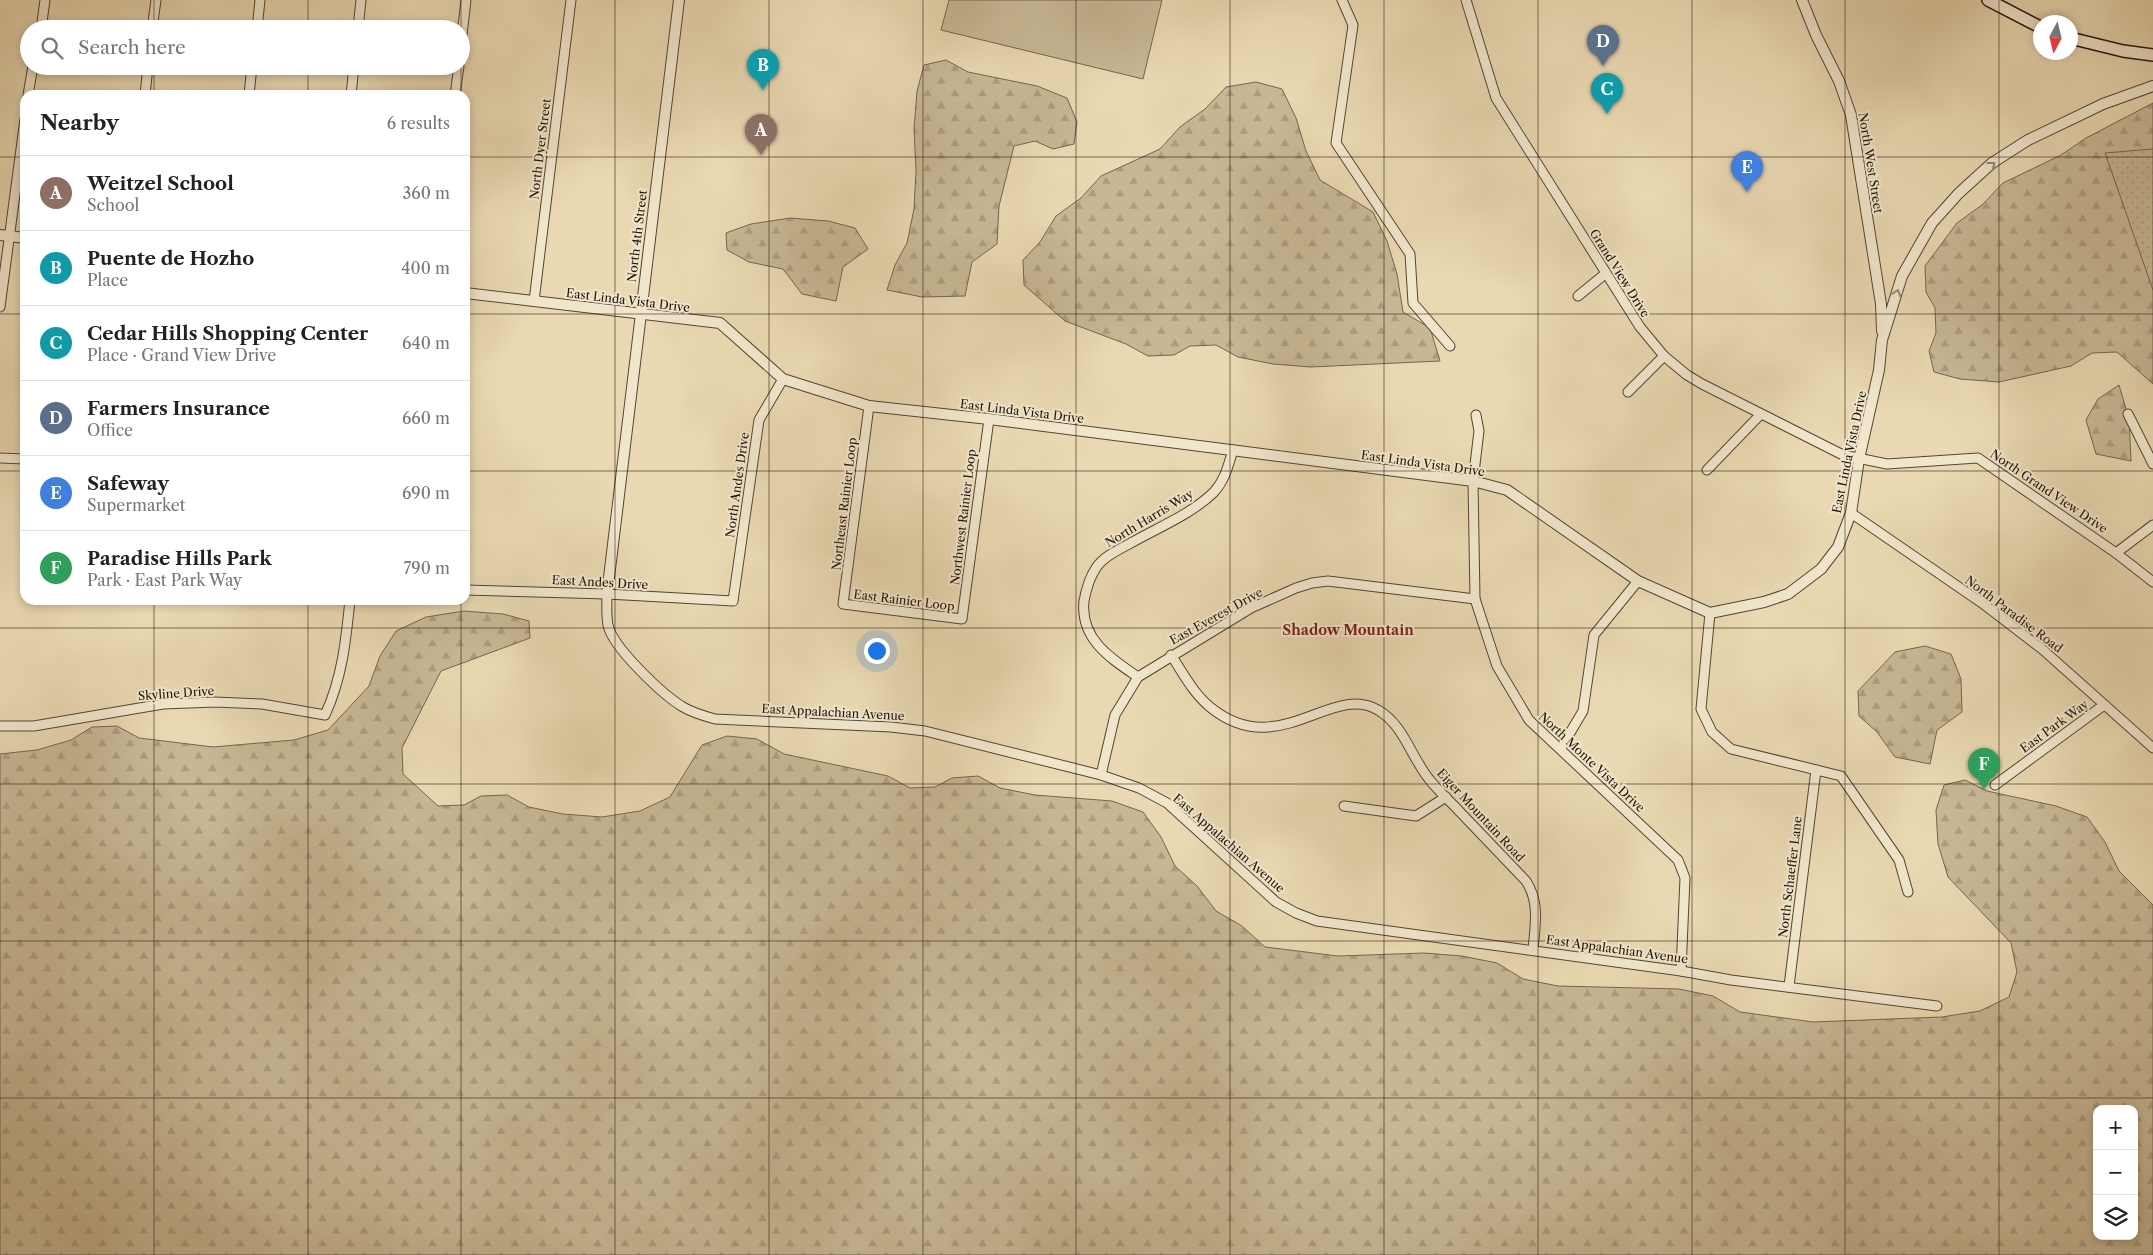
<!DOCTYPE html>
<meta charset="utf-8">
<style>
body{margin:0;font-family:"Libre Caslon Text",serif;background:#f2f2f2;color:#222}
.controls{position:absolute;right:15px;bottom:15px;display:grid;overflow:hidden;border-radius:10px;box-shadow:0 2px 8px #0003}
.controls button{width:45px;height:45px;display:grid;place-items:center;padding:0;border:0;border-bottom:1px solid #e0e0e0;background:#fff;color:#222;font:25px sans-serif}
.compass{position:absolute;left:2033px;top:15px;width:45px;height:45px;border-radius:50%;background:#fff;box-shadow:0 2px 8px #0003;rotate:187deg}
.you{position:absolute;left:876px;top:650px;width:18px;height:18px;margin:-12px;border:4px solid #fff;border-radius:50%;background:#1a73e8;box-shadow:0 0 0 8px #1a73e833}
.badge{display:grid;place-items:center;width:32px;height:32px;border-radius:50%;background:#8f2418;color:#fff;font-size:16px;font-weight:700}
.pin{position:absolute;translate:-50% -41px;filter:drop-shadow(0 1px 2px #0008)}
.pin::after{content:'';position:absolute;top:26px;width:18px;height:15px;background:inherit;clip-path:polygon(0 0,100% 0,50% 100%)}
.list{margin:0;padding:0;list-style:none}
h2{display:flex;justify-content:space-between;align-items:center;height:65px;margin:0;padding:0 20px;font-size:21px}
h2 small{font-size:16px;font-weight:400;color:#767676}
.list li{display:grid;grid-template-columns:32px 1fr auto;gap:15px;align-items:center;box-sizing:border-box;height:75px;padding:0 20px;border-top:1px solid #e0e0e0}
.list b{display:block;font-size:19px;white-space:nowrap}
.list p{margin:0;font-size:16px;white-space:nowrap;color:#767676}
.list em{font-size:16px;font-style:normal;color:#767676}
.icon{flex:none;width:28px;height:28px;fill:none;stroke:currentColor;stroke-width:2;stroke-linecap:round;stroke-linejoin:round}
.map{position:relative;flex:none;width:2153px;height:1255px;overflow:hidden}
.search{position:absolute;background:#fff;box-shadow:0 2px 8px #0003;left:20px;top:20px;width:450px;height:55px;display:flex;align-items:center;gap:12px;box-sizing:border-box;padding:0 18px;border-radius:28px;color:#767676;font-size:19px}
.panel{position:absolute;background:#fff;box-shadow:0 2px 8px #0003;left:20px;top:90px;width:450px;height:515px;border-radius:15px}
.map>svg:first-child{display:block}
.forest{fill:url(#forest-firs);stroke:#74664e;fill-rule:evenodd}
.park{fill:url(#park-dots);stroke:#74664e}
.pitch{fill:#c7b794;stroke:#74664e}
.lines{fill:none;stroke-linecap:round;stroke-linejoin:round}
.minor-casing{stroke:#544532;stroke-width:11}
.tertiary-casing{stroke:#544532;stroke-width:12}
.secondary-casing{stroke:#221408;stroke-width:14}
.minor{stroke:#f1e6cc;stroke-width:9}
.tertiary{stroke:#f1e6cc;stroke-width:10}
.secondary{stroke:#f1e6cc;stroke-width:11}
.oneway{stroke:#948874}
.grid{fill:none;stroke:#221408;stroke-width:1;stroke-opacity:0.55}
.labels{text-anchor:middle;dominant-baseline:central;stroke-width:4;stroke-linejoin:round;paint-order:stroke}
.street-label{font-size:12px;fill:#221408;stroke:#f1e6cc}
.neighbourhood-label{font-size:14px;font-weight:bold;fill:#7a1f14;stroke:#f1e6cc}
</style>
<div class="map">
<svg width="2153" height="1255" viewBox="0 0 2153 1255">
<defs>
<pattern id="forest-firs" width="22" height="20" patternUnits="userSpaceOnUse" patternTransform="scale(1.25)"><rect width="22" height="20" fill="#c7b794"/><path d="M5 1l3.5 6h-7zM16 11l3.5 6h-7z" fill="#ab9c7e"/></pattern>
<pattern id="park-dots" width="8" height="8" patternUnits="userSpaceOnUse" patternTransform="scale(1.25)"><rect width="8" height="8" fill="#c7b794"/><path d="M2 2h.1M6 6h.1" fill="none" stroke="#ab9c7e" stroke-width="1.8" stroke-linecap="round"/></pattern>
</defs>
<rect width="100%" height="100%" fill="#e9d8b1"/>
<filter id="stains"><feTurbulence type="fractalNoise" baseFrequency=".004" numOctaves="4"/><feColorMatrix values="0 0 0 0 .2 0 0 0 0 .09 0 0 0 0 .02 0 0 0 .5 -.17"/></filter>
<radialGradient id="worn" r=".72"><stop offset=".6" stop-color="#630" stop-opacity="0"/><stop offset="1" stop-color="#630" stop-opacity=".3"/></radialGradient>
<g class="forest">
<path d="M946,60L968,72L1037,86L1067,98L1077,122L1074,144L1053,149L1035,141L1014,146L999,206L997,244L972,262L965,296L922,297L887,290L895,265L907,243L914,209L916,171L914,129L917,91L924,65Z"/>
<path d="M1256,82L1282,89L1296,118L1306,151L1320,180L1373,212L1387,241L1397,274L1403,312L1430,328L1440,361L1311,367L1273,364L1238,357L1216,345L1190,346L1174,355L1148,356L1126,344L1065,321L1024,285L1023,260L1040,242L1056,216L1081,198L1101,176L1160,149L1180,127L1205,109L1226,87Z"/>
<path d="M2153,103V384L2117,352L2092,353L2071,366L1999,382L1960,379L1934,372L1929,351L1936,333L1935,308L1926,292L1925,266L1957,223L1982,205L2003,183L2061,155L2086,138Z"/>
<path d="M790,218L828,221L855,228L868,249L843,267L836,301L802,294L783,269L749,262L727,250L726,233L751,224Z"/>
<path d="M2119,385L2129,419L2131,461L2096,454L2086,420L2098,399Z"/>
<path d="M464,611L503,614L529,621L530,638L441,671L402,748L403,774L438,806L464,805L481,796L507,795L529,807L563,814L602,817L640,811L670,797L702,745L727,736L757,739L784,754L888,776L910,788L935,787L952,778L978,776L1000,788L1035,795L1112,801L1143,812L1161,837L1175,866L1197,886L1216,911L1242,926L1265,947L1338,956L1424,953L1462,956L1497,963L1523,979L1558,986L1679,989L1713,996L1740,1012L1813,1022L1942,1017L1980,1011L2009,997L2017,972L2011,943L1948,877L1938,844L1936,810L1944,785L1965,780L1987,791L2056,806L2087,817L2105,842L2119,871L2153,905V1255H0V754L37,750L71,740L92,727L117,726L139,738L213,747L294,740L328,730L369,686L380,656L396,631L426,617ZM2097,1109H2134V1236H2097Z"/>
<path d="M1925,646L1951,654L1961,679L1962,712L1937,730L1930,764L1895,757L1877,732L1859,716L1858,691L1895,652Z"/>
</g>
<path class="park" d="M2153,149V290L2105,153Z"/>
<path class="pitch" d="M949,0H1162L1143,79L941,30Z"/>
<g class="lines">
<g class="minor-casing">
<g id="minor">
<path d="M1342,0L1353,25L1336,143L1410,254L1413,303L1450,346"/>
<path d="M1466,0L1496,98L1640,327L1664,356L1687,375L1702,384L1843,455L1887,464L1978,458L2116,553L2153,582"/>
<path d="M41,29L45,0"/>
<path d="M152,29L156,0"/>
<path d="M257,29L260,0"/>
<path d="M358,29L361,0"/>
<path d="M461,44L466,0"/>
<path d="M28,95L33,66"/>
<path d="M145,95L148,66"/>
<path d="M249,95L252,66"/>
<path d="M351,95L354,66"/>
<path d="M455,95L459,66"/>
<path d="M1578,296L1605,274"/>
<path d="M534,301L571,0"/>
<path d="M0,307L25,119"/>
<path d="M1628,392L1664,356"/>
<path d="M869,406L843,604L962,619L989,419"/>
<path d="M2128,414L2153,464"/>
<path d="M1476,415L1479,431L1473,481L1475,599L1497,666L1529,720L1678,860L1685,878L1681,971"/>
<path d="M0,458L25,459"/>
<path d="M1707,470L1760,415"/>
<path d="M1851,513L1982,603L2042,649L2153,748"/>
<path d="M2116,553L2153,525"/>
<path d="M465,590L607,594L733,601L759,420L783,379"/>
<path d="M607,594C607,604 606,615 608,625C612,647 663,695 683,707C693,713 704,716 715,719L891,727L925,731L1101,775L1139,788L1167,803L1276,902L1296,913L1317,921L1681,971L1731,980L1937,1006"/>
<path d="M1710,613L1701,709L1712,732L1731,749L1841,776L1899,860L1908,892"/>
<path d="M1171,655C1183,673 1193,693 1210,707C1278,763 1332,682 1378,710C1404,725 1411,757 1429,779C1438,791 1450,801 1460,812C1482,835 1504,858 1526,881C1540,902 1535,926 1533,950"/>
<path d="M1138,677C1110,658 1080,639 1084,601C1086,590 1090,577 1096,568C1103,557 1118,550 1129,544C1157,528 1192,514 1214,492C1225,480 1228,466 1233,450"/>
<path d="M0,726H34L163,704L215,702L262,704L325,715C342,679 346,640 350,600"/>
<path d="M1561,748L1583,711L1594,635L1638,581"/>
<path d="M1101,775L1115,715L1138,677L1251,608L1296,588L1312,583L1328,581L1475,599"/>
<path d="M1995,785L2104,705"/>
<path d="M1344,806L1416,816L1446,797"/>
<path d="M1789,986L1816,770"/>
</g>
</g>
<g class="tertiary-casing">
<g id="tertiary">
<path d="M1802,0L1816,35L1839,81L1851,115L1881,304L1882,331"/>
<path d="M0,235L25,238"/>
<path d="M465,293L720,323L783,379L869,406L989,419L1473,481L1507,490L1638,581L1710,613L1764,602L1788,594L1821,569L1838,547L1851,513L1859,459L1879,370L1882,340L1902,276L1932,223L1959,193L1992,163L2028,140L2103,104L2153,86"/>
<path d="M607,594L679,0"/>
</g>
</g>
<g class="secondary-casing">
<g id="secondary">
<path d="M1988,0L2040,27"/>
<path d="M2070,38L2123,51L2153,55"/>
</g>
</g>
<use href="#minor" class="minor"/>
<use href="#tertiary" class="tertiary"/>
<use href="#secondary" class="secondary"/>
</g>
<defs><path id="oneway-chevron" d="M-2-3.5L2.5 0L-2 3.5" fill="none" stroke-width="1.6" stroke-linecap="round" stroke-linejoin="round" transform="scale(1.25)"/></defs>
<g class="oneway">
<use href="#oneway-chevron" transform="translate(1992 165) rotate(-38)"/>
<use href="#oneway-chevron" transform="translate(1897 293) rotate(-72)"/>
</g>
<path class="grid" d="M154,0V29M308,0V29M461,0V95M615,0V1255M769,0V1255M923,0V1255M1076,0V1255M1230,0V1255M1384,0V1255M1538,0V1255M1692,0V1255M1845,0V1255M1999,0V1255M154,66V95M308,66V95M0,157H25M465,157H2153M0,314H25M465,314H2153M0,471H25M465,471H2153M154,600V1255M308,600V1255M461,600V1255M0,628H2153M0,784H2153M0,941H2153M0,1098H2153"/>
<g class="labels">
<g class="street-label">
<text transform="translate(540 149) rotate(-83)">North Dyer Street</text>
<text transform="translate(1871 163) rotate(81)">North West Street</text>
<text transform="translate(637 236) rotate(-83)">North 4th Street</text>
<text transform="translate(1620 273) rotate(58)">Grand View Drive</text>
<text transform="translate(628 300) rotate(7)">East Linda Vista Drive</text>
<text transform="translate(1022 411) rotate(7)">East Linda Vista Drive</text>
<text transform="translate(1849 452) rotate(-78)">East Linda Vista Drive</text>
<text transform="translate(1423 463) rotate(8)">East Linda Vista Drive</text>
<text transform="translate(737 485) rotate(-82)">North Andes Drive</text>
<text transform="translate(2049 491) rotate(34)">North Grand View Drive</text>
<text transform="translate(844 504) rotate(-83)">Northeast Rainier Loop</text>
<text transform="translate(963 517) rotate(-83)">Northwest Rainier Loop</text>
<text transform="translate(1149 518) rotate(-31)">North Harris Way</text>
<text transform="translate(600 582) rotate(3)">East Andes Drive</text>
<text transform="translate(904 600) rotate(7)">East Rainier Loop</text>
<text transform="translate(2014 614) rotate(37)">North Paradise Road</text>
<text transform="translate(1216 616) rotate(-29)">East Everest Drive</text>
<text transform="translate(176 693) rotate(-4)">Skyline Drive</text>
<text transform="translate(833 712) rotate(3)">East Appalachian Avenue</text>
<text transform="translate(2054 726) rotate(-36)">East Park Way</text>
<text transform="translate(1592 762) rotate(43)">North Monte Vista Drive</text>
<text transform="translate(1481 815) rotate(47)">Eiger Mountain Road</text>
<text transform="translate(1229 843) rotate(41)">East Appalachian Avenue</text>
<text transform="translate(1790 877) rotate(-83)">North Schaeffer Lane</text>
<text transform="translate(1617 949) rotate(8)">East Appalachian Avenue</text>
</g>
<g class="neighbourhood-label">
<text x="1348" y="630">Shadow Mountain</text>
</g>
</g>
<rect width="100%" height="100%" filter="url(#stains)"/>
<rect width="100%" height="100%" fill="url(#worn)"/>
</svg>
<div class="controls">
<button>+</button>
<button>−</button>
<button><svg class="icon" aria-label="layers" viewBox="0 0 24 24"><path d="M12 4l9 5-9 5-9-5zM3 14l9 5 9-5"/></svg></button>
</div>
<svg class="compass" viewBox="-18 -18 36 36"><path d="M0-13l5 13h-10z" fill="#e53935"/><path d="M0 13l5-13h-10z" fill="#767676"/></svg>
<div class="you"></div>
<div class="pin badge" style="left:761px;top:155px;background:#8d6e63">A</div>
<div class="pin badge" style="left:763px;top:90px;background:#0f9aa8">B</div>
<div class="pin badge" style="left:1607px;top:114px;background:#0f9aa8">C</div>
<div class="pin badge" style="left:1603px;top:66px;background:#5c6f8a">D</div>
<div class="pin badge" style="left:1747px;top:192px;background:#3f7fe0">E</div>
<div class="pin badge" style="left:1984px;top:789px;background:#2e9e5b">F</div>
<div class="search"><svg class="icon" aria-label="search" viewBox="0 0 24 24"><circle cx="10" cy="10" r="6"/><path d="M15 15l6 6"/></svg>Search here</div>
<section class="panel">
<h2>Nearby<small>6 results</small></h2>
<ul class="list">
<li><span class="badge" style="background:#8d6e63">A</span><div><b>Weitzel School</b><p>School</p></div><em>360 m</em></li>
<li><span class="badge" style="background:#0f9aa8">B</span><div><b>Puente de Hozho</b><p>Place</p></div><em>400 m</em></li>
<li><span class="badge" style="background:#0f9aa8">C</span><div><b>Cedar Hills Shopping Center</b><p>Place · Grand View Drive</p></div><em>640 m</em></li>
<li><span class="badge" style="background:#5c6f8a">D</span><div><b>Farmers Insurance</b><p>Office</p></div><em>660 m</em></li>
<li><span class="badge" style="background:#3f7fe0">E</span><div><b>Safeway</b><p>Supermarket</p></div><em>690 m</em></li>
<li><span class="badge" style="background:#2e9e5b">F</span><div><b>Paradise Hills Park</b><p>Park · East Park Way</p></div><em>790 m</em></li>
</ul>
</section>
</div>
